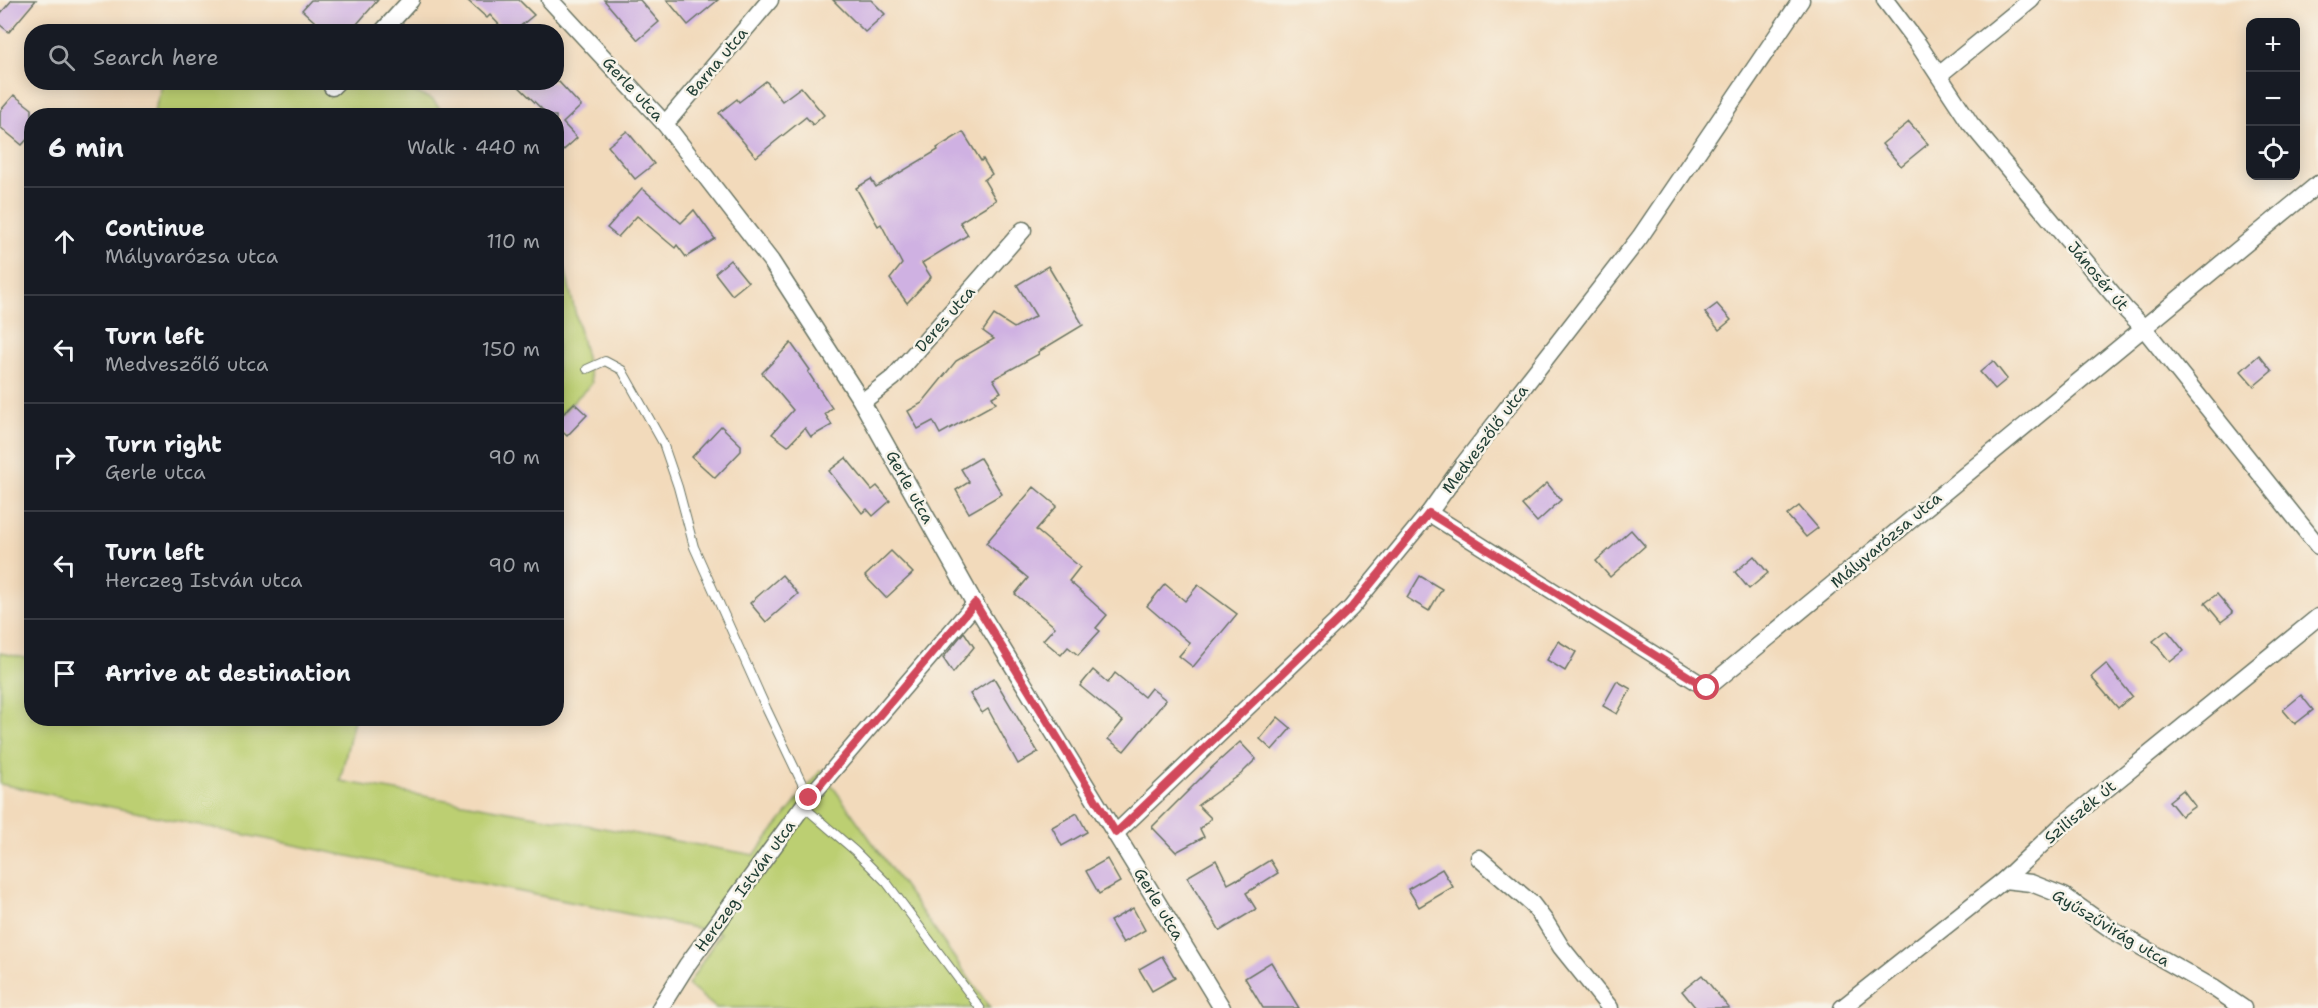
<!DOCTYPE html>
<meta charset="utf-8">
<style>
body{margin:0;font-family:"Shantell Sans",sans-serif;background:#242831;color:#f1f3f6}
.controls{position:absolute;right:18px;top:18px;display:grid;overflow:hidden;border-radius:12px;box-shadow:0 3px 15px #0003}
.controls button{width:54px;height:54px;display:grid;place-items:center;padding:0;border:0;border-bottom:2px solid #363941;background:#171b24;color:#f1f3f6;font:30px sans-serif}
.stop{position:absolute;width:18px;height:18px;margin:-14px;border:4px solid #d1495b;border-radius:50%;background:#fff}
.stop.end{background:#d1495b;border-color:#fff;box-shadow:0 2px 6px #0008}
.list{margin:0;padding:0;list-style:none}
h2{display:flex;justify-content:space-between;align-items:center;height:78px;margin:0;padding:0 24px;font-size:26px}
h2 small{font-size:20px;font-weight:400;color:#9ea1a6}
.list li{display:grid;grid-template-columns:39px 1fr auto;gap:18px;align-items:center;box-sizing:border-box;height:108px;padding:0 24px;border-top:2px solid #363941}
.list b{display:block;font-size:22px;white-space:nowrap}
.list p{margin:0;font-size:20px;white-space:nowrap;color:#9ea1a6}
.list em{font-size:20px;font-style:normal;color:#9ea1a6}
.icon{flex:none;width:33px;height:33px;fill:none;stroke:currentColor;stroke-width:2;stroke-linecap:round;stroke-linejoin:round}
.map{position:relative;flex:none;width:2318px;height:1008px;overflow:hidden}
.search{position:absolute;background:#171b24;box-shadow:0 3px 15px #0003;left:24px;top:24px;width:540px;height:66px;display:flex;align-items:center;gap:15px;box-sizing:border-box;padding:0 21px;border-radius:24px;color:#9ea1a6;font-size:22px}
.panel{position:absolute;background:#171b24;box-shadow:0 3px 15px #0003;left:24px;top:108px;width:540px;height:618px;border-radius:24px}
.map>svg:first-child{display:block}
.green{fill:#bccf72;stroke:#6e8653;stroke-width:1.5}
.building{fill:#cfb1e2}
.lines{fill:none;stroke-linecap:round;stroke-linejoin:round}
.service-casing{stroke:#697463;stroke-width:10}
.minor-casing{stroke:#697463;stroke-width:19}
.service{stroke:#fff;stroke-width:8}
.minor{stroke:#fff;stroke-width:16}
.route{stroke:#d1495b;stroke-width:8}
.labels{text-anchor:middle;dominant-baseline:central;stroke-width:5;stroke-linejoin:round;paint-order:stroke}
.street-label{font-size:16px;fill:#1f3d34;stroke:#f7f3e8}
</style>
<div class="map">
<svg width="2318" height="1008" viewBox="0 0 2318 1008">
<rect width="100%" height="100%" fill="#f7f3e8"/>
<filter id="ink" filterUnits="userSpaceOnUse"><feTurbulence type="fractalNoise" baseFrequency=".0167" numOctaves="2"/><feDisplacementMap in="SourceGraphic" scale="12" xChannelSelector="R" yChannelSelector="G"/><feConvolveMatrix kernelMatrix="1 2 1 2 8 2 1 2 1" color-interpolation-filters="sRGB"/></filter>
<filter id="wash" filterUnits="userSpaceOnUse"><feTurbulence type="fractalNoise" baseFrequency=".008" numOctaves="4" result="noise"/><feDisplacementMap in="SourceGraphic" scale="24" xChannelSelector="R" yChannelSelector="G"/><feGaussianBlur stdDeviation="1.35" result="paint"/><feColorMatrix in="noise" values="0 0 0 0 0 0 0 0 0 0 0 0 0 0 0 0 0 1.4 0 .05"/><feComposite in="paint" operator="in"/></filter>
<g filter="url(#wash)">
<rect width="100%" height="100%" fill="#f2dabb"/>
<g class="green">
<path d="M163,82L394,83L433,100L445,115L153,116Z"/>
<path d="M557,256L564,265L592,383L557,418Z"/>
<path d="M0,653L31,659L32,718L354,719L340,781L754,855L821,770L990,1008H716L688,985L720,933L0,784Z"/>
</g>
<g id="blocks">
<g class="building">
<path d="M12,0H36L9,32L0,25V14Z"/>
<path d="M311,0H378L350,32H326L302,10Z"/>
<path d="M467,0H519L534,15L513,32H506L490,15L487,18Z"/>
<path d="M604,0H640L659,22L638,40Z"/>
<path d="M667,0H718L688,25Z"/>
<path d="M833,0H871L885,14L865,32Z"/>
<path d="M766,81L782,101L801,87L824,115L813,125L806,117L756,157L719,113L737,99L739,102Z"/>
<path d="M514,82H559L581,106L563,123L577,138L556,157V116H549Z"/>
<path d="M14,95L32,109V134L22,145L0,127V111Z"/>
<path d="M1909,122L1928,144L1901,166L1882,144Z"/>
<path d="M627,131L654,164L635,179L608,146Z"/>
<path d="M963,132L981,161L983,159L992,174L984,180L996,200L960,222L968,235L922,263L931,277L907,303L890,279L902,264L881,224L878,226L856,188L871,179L876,187L938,150L937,148Z"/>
<path d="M642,188L681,223L694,210L715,239L686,257L677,245L675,248L637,216L618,237L607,228Z"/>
<path d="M730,260L748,282L732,295L715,273Z"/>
<path d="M1048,266L1083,325L1038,352L1039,354L993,379L1001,392L992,397L996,403L940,434L933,421L918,429L908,411L922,403L956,361L994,339L983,331L994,315L1014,328L1036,316L1017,285Z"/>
<path d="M1717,304L1731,320L1719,330L1705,313Z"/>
<path d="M791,343L810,370L808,372L832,408L825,414L832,425L811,437L805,428L788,446L772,434L793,410L762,373Z"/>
<path d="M2259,355L2272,371L2254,386L2241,371Z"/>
<path d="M1993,361L2007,379L1995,389L1980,372Z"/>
<path d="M574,403L587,415L567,436L556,426V421Z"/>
<path d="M721,426L741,445V451L715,478L692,457Z"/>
<path d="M846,458L872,490L877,486L890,501L873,516L867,509L862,513L829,471Z"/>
<path d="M980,458L1002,494L969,513L956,490L969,482L961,469Z"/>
<path d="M1547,483L1561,500L1537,522L1522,505Z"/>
<path d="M1034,487L1057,506L1036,530L1080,567L1069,581L1107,615L1096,628L1100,631L1078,655L1068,647L1061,655L1043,640L1055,627L1015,594L1028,578L986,543Z"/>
<path d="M1799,506L1818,528L1806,537L1787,515Z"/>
<path d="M1631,530L1645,546L1610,577L1596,561Z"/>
<path d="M891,551L913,573L886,598L865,576Z"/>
<path d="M1754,556L1768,573L1749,589L1735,572Z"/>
<path d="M782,575L798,594L766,622L750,603Z"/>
<path d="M1420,576L1442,589L1429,611L1407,598Z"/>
<path d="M1165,584L1185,601L1198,585L1237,614L1193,667L1179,656L1190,643L1147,606Z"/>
<path d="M2217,594L2233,613L2221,622L2205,603Z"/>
<path d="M2167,630L2184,651L2170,662L2153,641Z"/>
<path d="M964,632L974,647L953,673L943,658Z"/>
<path d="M1558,641L1576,652L1565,671L1547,660Z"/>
<path d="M2106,664L2132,696L2118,708L2091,677Z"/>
<path d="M1093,670L1108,683L1115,673L1144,697L1151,688L1166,700L1124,751L1108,739L1123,721L1080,686Z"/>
<path d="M994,678L1038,752L1018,764L988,709L982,713L970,694Z"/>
<path d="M1617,681L1631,689L1617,714L1603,706Z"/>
<path d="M2301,695L2313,710L2295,724L2283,710Z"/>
<path d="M1278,717L1291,728L1272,750L1260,739Z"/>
<path d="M1240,742L1256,759L1241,774L1198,805L1211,818L1200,829L1204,837L1176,852L1152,827L1209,770Z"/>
<path d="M2183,790L2195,806L2181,816L2169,801Z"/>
<path d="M1077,813L1087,832L1062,846L1052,827Z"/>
<path d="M1107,859L1120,882L1099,894L1086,871Z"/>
<path d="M1216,860L1228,884L1237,879L1238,880L1270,860L1278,873L1246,893L1256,909L1220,931L1187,877Z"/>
<path d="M1442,869L1453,887L1419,907L1408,889Z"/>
<path d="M1133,908L1145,930L1123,943L1110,921Z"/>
<path d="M1162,956L1175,978L1152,991L1139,969Z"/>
<path d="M1271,962L1299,1008H1263L1245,978Z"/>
<path d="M1702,975L1729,1008H1696L1682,991Z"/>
</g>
</g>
</g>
<g filter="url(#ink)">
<use href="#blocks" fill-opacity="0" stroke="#697463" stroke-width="1.5"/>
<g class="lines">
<g class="service-casing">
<g id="service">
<path d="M587,369L605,361L622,370L663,443L678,487L694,547L767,710L809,798"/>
<path d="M803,806L855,851L887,883L980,1008"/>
</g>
</g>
<g class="minor-casing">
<g id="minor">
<path d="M550,0L665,124L771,261L862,402L975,604L1222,1008"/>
<path d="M1885,0L1918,44L1970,123L2126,310L2143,327L2318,546"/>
<path d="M382,32L411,0"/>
<path d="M1939,75L2031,0"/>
<path d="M332,87L337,82"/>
<path d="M665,124L770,0"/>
<path d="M862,402L893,378L1023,230"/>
<path d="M1429,513L1707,688L2318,184"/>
<path d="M1116,833L1351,608L1429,513L1463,465L1640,237L1801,0"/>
<path d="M1479,858L1532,904L1545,921L1561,947L1610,1008"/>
<path d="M2004,880L2031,883L2064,896L2112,930L2215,989L2243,1008"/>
<path d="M660,1008L687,965L809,798L975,604"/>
<path d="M1842,1008L2004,880L2061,826L2318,617"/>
</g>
</g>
<use href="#service" class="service"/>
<use href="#minor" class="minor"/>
</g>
</g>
<g class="lines" filter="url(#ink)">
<path class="route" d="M809,798L975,603L1116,833L1351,608L1429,513L1707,688"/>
</g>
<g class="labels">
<g class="street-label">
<text transform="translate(717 62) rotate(-50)">Barna utca</text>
<text transform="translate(633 89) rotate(47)">Gerle utca</text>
<text transform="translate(2098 276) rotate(50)">Jánosér út</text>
<text transform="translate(945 319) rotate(-49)">Deres utca</text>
<text transform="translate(1485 439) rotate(-53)">Medveszőlő utca</text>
<text transform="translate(910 487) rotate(61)">Gerle utca</text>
<text transform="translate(1886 540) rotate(-40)">Mályvarózsa utca</text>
<text transform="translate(2080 812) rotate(-40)">Sziliszék út</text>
<text transform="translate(745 886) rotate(-54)">Herczeg István utca</text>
<text transform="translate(1159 904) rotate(59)">Gerle utca</text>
<text transform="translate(2111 928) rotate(31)">Gyűszűvirág utca</text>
</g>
</g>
</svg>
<div class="controls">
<button>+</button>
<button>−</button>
<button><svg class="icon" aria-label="locate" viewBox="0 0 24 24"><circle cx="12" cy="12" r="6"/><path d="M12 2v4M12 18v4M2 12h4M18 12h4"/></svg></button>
</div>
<div class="stop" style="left:1707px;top:688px"></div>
<div class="stop end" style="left:809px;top:798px"></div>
<div class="search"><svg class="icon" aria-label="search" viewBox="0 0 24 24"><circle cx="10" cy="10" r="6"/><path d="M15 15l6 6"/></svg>Search here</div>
<section class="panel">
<h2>6 min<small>Walk · 440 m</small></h2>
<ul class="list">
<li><svg class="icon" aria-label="ahead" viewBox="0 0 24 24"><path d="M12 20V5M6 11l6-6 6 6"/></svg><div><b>Continue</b><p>Mályvarózsa utca</p></div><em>110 m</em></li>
<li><svg class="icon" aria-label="left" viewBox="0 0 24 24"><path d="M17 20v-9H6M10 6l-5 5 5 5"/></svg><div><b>Turn left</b><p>Medveszőlő utca</p></div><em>150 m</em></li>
<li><svg class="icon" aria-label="right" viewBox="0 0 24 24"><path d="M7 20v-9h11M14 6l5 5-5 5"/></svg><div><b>Turn right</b><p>Gerle utca</p></div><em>90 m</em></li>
<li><svg class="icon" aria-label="left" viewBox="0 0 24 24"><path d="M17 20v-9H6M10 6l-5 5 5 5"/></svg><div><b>Turn left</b><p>Herczeg István utca</p></div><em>90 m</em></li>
<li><svg class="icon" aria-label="arrive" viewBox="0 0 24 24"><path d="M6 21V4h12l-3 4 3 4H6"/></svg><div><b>Arrive at destination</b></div></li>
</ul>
</section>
</div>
